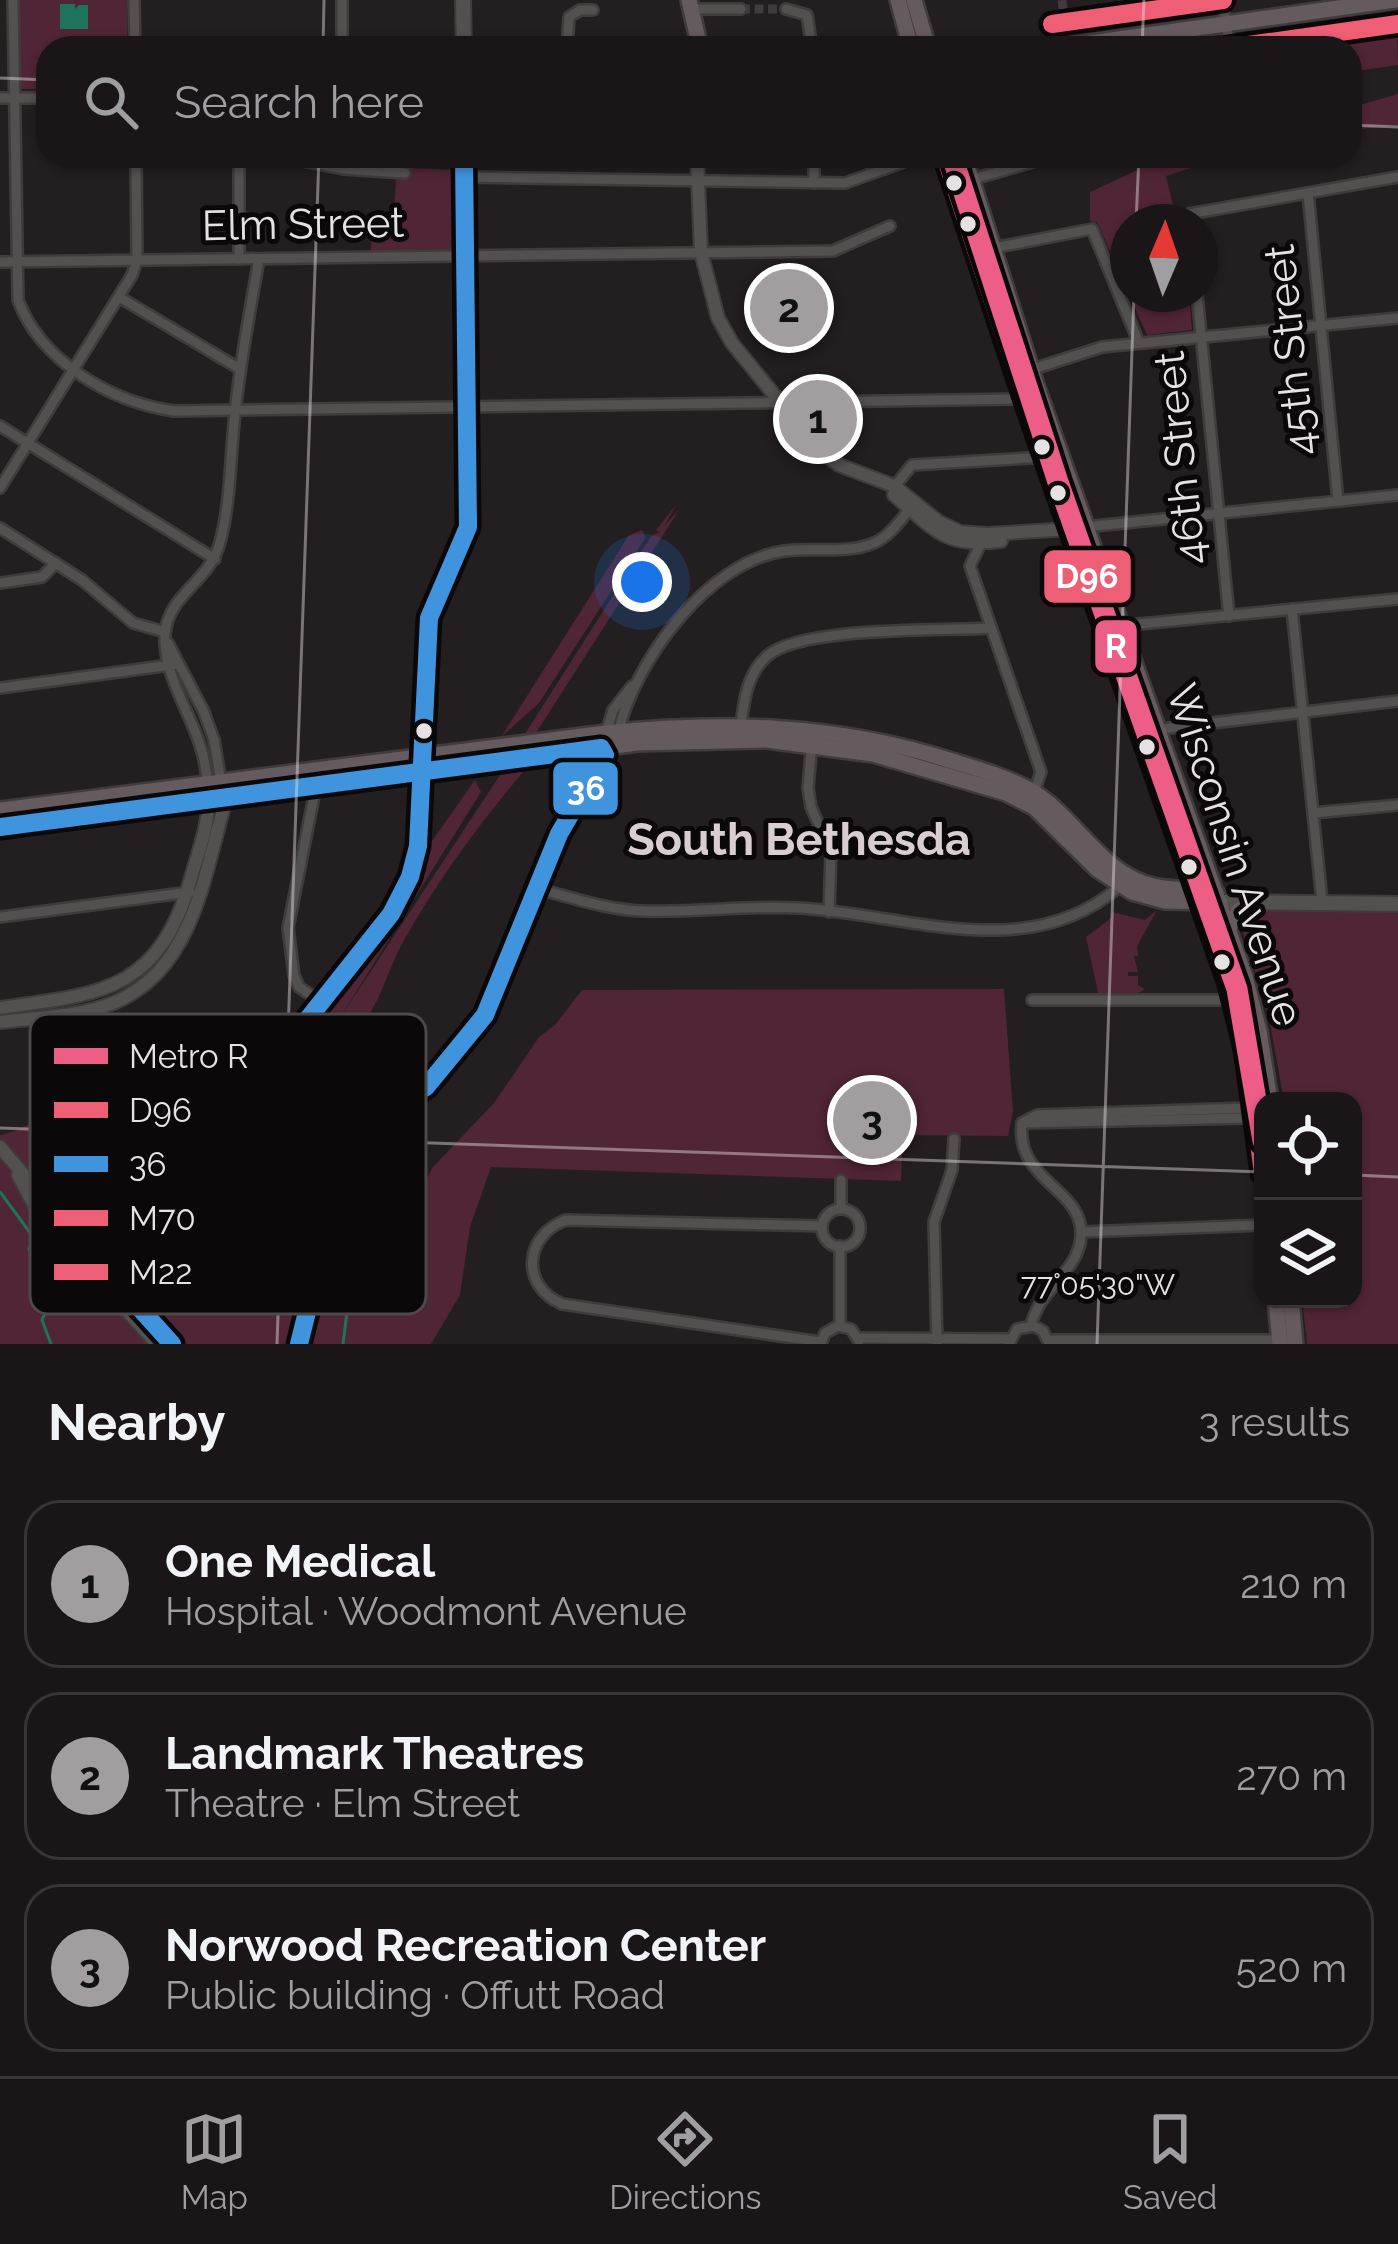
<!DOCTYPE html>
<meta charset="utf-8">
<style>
body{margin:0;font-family:Raleway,sans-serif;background:#231f21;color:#f1f3f6}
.controls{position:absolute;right:36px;bottom:36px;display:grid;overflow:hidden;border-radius:24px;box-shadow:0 3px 9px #0004}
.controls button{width:108px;height:108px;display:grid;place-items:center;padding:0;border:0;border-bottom:3px solid #383537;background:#1a1618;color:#f1f3f6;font:60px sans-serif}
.compass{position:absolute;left:1110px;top:204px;width:108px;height:108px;border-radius:50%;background:#1a1618;box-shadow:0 3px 9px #0004;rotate:2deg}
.you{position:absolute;left:642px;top:582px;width:42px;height:42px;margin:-30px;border:9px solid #fff;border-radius:50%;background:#1a73e8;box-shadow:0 0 0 18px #1a73e833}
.badge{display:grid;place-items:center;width:78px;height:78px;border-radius:50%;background:#a29d9e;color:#111;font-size:39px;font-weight:700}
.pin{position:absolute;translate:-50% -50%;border:6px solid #fff;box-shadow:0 3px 12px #0006}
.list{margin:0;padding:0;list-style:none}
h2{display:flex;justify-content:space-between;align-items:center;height:156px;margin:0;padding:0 48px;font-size:51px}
h2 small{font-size:39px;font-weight:400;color:#9f9fa2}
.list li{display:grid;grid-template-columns:78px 1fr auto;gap:36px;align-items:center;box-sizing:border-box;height:168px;margin:0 24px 24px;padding:0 24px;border:3px solid #383537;border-radius:36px}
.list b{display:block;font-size:45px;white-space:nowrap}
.list p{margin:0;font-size:39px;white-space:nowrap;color:#9f9fa2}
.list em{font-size:39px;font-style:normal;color:#9f9fa2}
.icon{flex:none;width:66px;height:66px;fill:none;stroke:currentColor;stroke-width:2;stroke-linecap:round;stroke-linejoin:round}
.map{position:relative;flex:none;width:1398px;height:1344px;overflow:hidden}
.search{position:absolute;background:#1a1618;box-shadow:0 3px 9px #0004;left:36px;right:36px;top:36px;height:132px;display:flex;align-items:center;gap:30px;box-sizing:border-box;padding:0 42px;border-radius:36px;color:#9f9fa2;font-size:45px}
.sheet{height:732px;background:#1a1618}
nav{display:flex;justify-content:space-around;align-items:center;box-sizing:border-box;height:168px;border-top:3px solid #383537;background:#1a1618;font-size:33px;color:#9f9fa2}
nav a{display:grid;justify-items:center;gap:6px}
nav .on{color:#a29d9e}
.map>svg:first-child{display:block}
.green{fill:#502535}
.water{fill:#1f735c}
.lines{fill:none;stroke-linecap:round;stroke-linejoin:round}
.stream{stroke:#1f735c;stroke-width:3}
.minor-tunnel{stroke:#403b3d;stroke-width:9;stroke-dasharray:9 4.5;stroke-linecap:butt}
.minor-casing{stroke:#403b3d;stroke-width:14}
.tertiary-casing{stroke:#403b3d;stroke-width:16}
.secondary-casing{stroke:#403b3d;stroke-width:18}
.primary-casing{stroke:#403b3d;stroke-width:20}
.minor{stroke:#535050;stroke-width:9}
.tertiary{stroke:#535050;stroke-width:12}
.secondary{stroke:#535050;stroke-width:14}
.primary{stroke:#655a5d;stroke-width:15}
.bus-1-casing{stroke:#0b0809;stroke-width:27}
.bus-2-casing{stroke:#0b0809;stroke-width:27}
.bus-3-casing{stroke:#0b0809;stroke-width:27}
.bus-4-casing{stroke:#0b0809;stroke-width:27}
.bus-1{stroke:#ee5e75;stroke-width:18}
.bus-2{stroke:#4094de;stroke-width:18}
.bus-3{stroke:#ee5e75;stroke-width:18}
.bus-4{stroke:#ee5e75;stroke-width:18}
.metro-1-casing{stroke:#0b0809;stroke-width:30}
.metro-1{stroke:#ec5e85;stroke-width:21}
.ticks{fill:none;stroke:#e6e1e2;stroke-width:3;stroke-opacity:0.45}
.bus-dot{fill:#e6e1e2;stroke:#0b0809;stroke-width:4.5}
.labels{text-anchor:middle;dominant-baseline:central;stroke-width:10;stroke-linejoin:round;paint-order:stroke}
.street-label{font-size:42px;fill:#e6e1e2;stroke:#0b0809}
.neighbourhood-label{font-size:45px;font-weight:bold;fill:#d8ced1;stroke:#0b0809}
.key{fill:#0b0809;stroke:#4d494a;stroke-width:3}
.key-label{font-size:33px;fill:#e6e1e2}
.ticks-label{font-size:30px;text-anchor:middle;fill:#e6e1e2;stroke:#0b0809;stroke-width:10;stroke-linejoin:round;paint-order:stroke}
.line-badge{stroke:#0b0809;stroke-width:4.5}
.badge-label{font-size:33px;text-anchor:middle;font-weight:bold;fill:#fff}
</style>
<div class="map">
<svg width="1398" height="1344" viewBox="0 0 1398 1344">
<rect width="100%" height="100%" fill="#231e20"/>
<g class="green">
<path d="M20,0H127V48H48V89H20Z"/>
<path d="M1397,17L1398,65L1350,72V48H1291L1289,34L1328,28L1330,37L1361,38L1360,22Z"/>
<path d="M1398,94V125L1350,130V108Z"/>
<path d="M1185,156H1230L1166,176L1176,218H1181V222H1128V291L1097,222L1090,221V192L1142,168Z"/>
<path d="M408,168L457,170L455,249L371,251L372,213L394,214L396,178L407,179Z"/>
<path d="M1129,294H1189L1192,330L1147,335Z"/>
<path d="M677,504L664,526L679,510L534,736L523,737L640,553L652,535L660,532L656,530Z"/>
<path d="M642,530L646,537L539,703L501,737L629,535Z"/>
<path d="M524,771C479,824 437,881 403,942C386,972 380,1010 353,1033L357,1072L352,1112L342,1141L327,1164L330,1219L348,1230L367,1234L395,1227L406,1217L433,1167L494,1103L539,1037L555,1025L582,990L1004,989L1013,1111L1008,1136L903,1135L901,1181L491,1167L470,1227L460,1295L431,1344H0V1135C52,1125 119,1051 169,1060L161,1068L296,1014L317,1008L326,1013L401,910L416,884L427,848L475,780L481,792L338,1021L500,775Z"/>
<path d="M1322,907L1398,911V1344H1307L1302,1299H1353V1101H1284L1269,1018L1240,922L1264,910Z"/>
<path d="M1157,910L1137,946L1138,956H1134L1138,972H1128V976H1138V985L1145,989L1137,994L1099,997L1086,937L1111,918L1112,912L1145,920Z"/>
</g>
<path class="water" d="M60,4H75V9L79,5H88V29H60Z"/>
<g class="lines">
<g class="stream">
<path d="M0,1192L34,1238L29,1249L47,1287L39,1304L46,1311L42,1320L51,1344"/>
<path d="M300,1253C286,1228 298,1218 301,1193C303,1180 294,1165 291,1153C313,1095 354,1108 348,1039"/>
<path d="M324,1274L348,1304L343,1344"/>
</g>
<g class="minor-tunnel">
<path d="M1062,0L1066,33"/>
<path d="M741,9H786"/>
</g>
<g class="minor-casing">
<g id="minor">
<path d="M13,0L18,300C41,361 110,402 174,411L1025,399"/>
<path d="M134,0L135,48"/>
<path d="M342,0V48"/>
<path d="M1222,0L1230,48"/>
<path d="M693,9H741"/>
<path d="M786,9L807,15L812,48"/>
<path d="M567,48L569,17L580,10H593"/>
<path d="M0,98H48"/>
<path d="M239,156V259"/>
<path d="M276,156L343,169L405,173"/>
<path d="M814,156V183"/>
<path d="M464,177L845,183L921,156"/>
<path d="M956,190L980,177L1054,156"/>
<path d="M1308,193L1338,501"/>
<path d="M1190,222L1189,214L1398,177"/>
<path d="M988,249L1092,229L1139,343"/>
<path d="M0,262L833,251L890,226"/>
<path d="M1197,294L1229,616"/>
<path d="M119,297L240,369"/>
<path d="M1030,370L1102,347L1398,318"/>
<path d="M0,426L215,559"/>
<path d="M894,487L912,465L1046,457"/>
<path d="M0,488L132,275L137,260L136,156"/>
<path d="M1085,527L1398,495"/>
<path d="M0,528L82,580L133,623L165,632"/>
<path d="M981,543L970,566L1041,772L1033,795"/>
<path d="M0,583L42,577L56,563"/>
<path d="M1292,609L1322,901"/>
<path d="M1119,626L1398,599"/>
<path d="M168,643L204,712L214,740L221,782"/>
<path d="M0,688L178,664"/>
<path d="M741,725C744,700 747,674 767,656C801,626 942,631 991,628"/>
<path d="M1153,730L1398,701"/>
<path d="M606,733L613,710L632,686"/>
<path d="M618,733C635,661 707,562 784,551C812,547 850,555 876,542C889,536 900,521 909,510"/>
<path d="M812,742L808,788L811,807L831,852L829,912"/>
<path d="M207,783C206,729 162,684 165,634C168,594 210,582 220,542C231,502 230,456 235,414C240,362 250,311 259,259"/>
<path d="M316,786L288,928L294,975L299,987L322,1003"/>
<path d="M1313,813L1398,805"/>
<path d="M535,888C570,897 607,910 643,911C696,913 748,905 800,908C906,914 1029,966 1120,886"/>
<path d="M0,917L190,892"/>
<path d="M1032,1000H1234"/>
<path d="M1022,1123L1249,1118L1263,1113"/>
<path d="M1022,1123C1015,1182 1084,1188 1081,1236C1079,1272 1039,1288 1031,1326"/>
<path d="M1022,1123L1037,1115L1248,1108L1253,1111"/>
<path d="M342,1141L348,1230"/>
<path d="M841,1209V1180"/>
<circle cx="841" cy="1228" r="19"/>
<path d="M1082,1232L1263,1225"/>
<path d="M840,1326V1246"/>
<path d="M858,1338L1010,1339"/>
<path d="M1049,1340H1284"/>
<path d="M821,1342L562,1304C520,1286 524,1235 566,1220L822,1226"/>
<path d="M299,1344L308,1308L312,1211L321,1173L342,1141L426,1087L469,1038L499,988L528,905L559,834L612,749"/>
<path d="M821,1344L825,1333L838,1326L851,1329L859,1341"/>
<path d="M937,1344L934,1222L952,1170L954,1139"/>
<path d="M1009,1344L1017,1329L1034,1326L1043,1331L1049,1344"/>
</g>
</g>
<g class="tertiary-casing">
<g id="tertiary">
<path d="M697,156L701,252L718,318L732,343L819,450L839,465L894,486L939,522L960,532L987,534L1071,529"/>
<path d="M894,495C934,529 944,548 1001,541"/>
<path d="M0,1008C103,994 159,991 191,878C198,852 210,823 208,796"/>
<path d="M0,1022C33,1018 70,1017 102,1007C189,980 202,886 223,810L222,792"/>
<path d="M0,1147L108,1273"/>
<path d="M18,1175L34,1205L101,1280"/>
</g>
</g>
<g class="secondary-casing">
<g id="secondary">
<path d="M463,0L464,48"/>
<path d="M1220,902L1398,904"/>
<path d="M108,1273L172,1344"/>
<path d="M158,1344L101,1280L391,914L410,877L418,846L429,618C436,584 461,561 468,527L464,156"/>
</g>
</g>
<g class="primary-casing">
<g id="primary">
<path d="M689,0L700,48"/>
<path d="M898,0L911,48"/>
<path d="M914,0L928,48"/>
<path d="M1055,48L1395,0"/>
<path d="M945,156L1029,410L1229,981L1246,1048L1263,1173"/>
<path d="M964,156L1035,382L1245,977L1259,1031L1270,1101"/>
<path d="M0,810L606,733C724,721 838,724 952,761C978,769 1006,777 1030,790C1072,814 1097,867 1143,883C1166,892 1192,887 1216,893"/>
<path d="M0,827L637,743L767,740L873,754L1006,793L1034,807L1097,869L1132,892L1165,901L1220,902"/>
<path d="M1229,928L1238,911L1253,900"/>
<path d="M1276,1299L1280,1344"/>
<path d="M1291,1299L1295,1344"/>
</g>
</g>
<use href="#minor" class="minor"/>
<use href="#tertiary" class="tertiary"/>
<use href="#secondary" class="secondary"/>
<use href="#primary" class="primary"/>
<g class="bus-1-casing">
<path id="bus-1" d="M945,156L1029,410L1229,981L1246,1048L1263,1173"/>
</g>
<g class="bus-2-casing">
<g id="bus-2">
<path d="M0,827L601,748L605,755L559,834L485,1015L426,1087L342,1141L321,1173L312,1211L308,1308L299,1344"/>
<path d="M108,1273L172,1344"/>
<path d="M101,1280L391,914L410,877L418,846L429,618L468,527L464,156"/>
</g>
</g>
<g class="bus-3-casing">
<path id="bus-3" d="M1227,48L1398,24"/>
</g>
<g class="bus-4-casing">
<path id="bus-4" d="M1052,24L1223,0"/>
</g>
<use href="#bus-1" class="bus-1"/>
<use href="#bus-2" class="bus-2"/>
<use href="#bus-3" class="bus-3"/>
<use href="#bus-4" class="bus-4"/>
<g class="metro-1-casing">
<path id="metro-1" d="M952,156L1058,482L1237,989L1263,1141"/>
</g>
<use href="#metro-1" class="metro-1"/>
</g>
<path class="ticks" d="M323,48L324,0M1142,48L1144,0M0,78L48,80M1350,125L1398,127M1136,222L1139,156M0,1128L1263,1172M1353,1175L1398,1177M277,1344L319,156M1097,1344L1134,294"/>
<g class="bus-dot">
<circle cx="954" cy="183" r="10"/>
<circle cx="968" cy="224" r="10"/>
<circle cx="1042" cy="447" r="10"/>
<circle cx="1058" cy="493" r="10"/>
<circle cx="424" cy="731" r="10"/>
<circle cx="1147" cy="747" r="10"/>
<circle cx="1189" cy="867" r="10"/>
<circle cx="1222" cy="962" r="10"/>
</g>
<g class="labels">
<g class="street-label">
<text transform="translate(303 224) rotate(-1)">Elm Street</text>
<text transform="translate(1290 350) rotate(-96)">45th Street</text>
<text transform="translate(1180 458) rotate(-96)">46th Street</text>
<text transform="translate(1235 855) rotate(72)">Wisconsin Avenue</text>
</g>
<g class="neighbourhood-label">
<text x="799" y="839">South Bethesda</text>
</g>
</g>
<rect x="30" y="1014" width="396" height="300" rx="18" class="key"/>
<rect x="54" y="1048" width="54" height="16" fill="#ec5e85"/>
<rect x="54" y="1102" width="54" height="16" fill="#ee5e75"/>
<rect x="54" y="1156" width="54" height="16" fill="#4094de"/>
<rect x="54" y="1210" width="54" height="16" fill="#ee5e75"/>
<rect x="54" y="1264" width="54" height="16" fill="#ee5e75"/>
<g class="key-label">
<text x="129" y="1068">Metro R</text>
<text x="129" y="1122">D96</text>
<text x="129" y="1176">36</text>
<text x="129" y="1230">M70</text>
<text x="129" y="1284">M22</text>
</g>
<g class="ticks-label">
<text x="1098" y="1295">77°05'30"W</text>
</g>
<g class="line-badge">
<rect x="1042" y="548" width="91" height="57" rx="12" fill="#ee5e75"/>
<rect x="1093" y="618" width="46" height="57" rx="12" fill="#ec5e85"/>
<rect x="551" y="760" width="69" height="57" rx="12" fill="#4094de"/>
</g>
<g class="badge-label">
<text x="1087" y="588">D96</text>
<text x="1116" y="658">R</text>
<text x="586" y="800">36</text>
</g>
</svg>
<div class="controls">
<button><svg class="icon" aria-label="locate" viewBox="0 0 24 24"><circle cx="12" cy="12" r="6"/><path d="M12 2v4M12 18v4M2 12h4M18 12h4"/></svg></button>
<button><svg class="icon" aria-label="layers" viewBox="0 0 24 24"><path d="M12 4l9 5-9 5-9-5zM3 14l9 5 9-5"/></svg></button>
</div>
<svg class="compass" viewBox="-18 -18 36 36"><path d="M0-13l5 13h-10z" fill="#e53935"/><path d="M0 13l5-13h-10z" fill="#9f9fa2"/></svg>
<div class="you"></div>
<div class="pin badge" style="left:818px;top:419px">1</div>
<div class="pin badge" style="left:789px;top:308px">2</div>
<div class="pin badge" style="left:872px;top:1120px">3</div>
<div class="search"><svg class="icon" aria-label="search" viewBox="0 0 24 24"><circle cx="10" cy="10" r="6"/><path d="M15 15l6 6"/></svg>Search here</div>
</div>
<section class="sheet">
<h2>Nearby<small>3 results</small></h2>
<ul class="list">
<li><span class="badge">1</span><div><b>One Medical</b><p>Hospital · Woodmont Avenue</p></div><em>210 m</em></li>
<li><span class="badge">2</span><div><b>Landmark Theatres</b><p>Theatre · Elm Street</p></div><em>270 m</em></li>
<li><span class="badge">3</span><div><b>Norwood Recreation Center</b><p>Public building · Offutt Road</p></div><em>520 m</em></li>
</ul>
</section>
<nav>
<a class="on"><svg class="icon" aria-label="map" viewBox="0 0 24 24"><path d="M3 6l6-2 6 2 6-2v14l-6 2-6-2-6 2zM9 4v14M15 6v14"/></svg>Map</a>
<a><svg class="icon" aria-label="directions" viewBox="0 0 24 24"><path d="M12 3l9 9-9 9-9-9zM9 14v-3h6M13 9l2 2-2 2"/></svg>Directions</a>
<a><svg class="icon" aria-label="saved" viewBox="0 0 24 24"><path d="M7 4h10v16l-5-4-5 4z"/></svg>Saved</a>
</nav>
